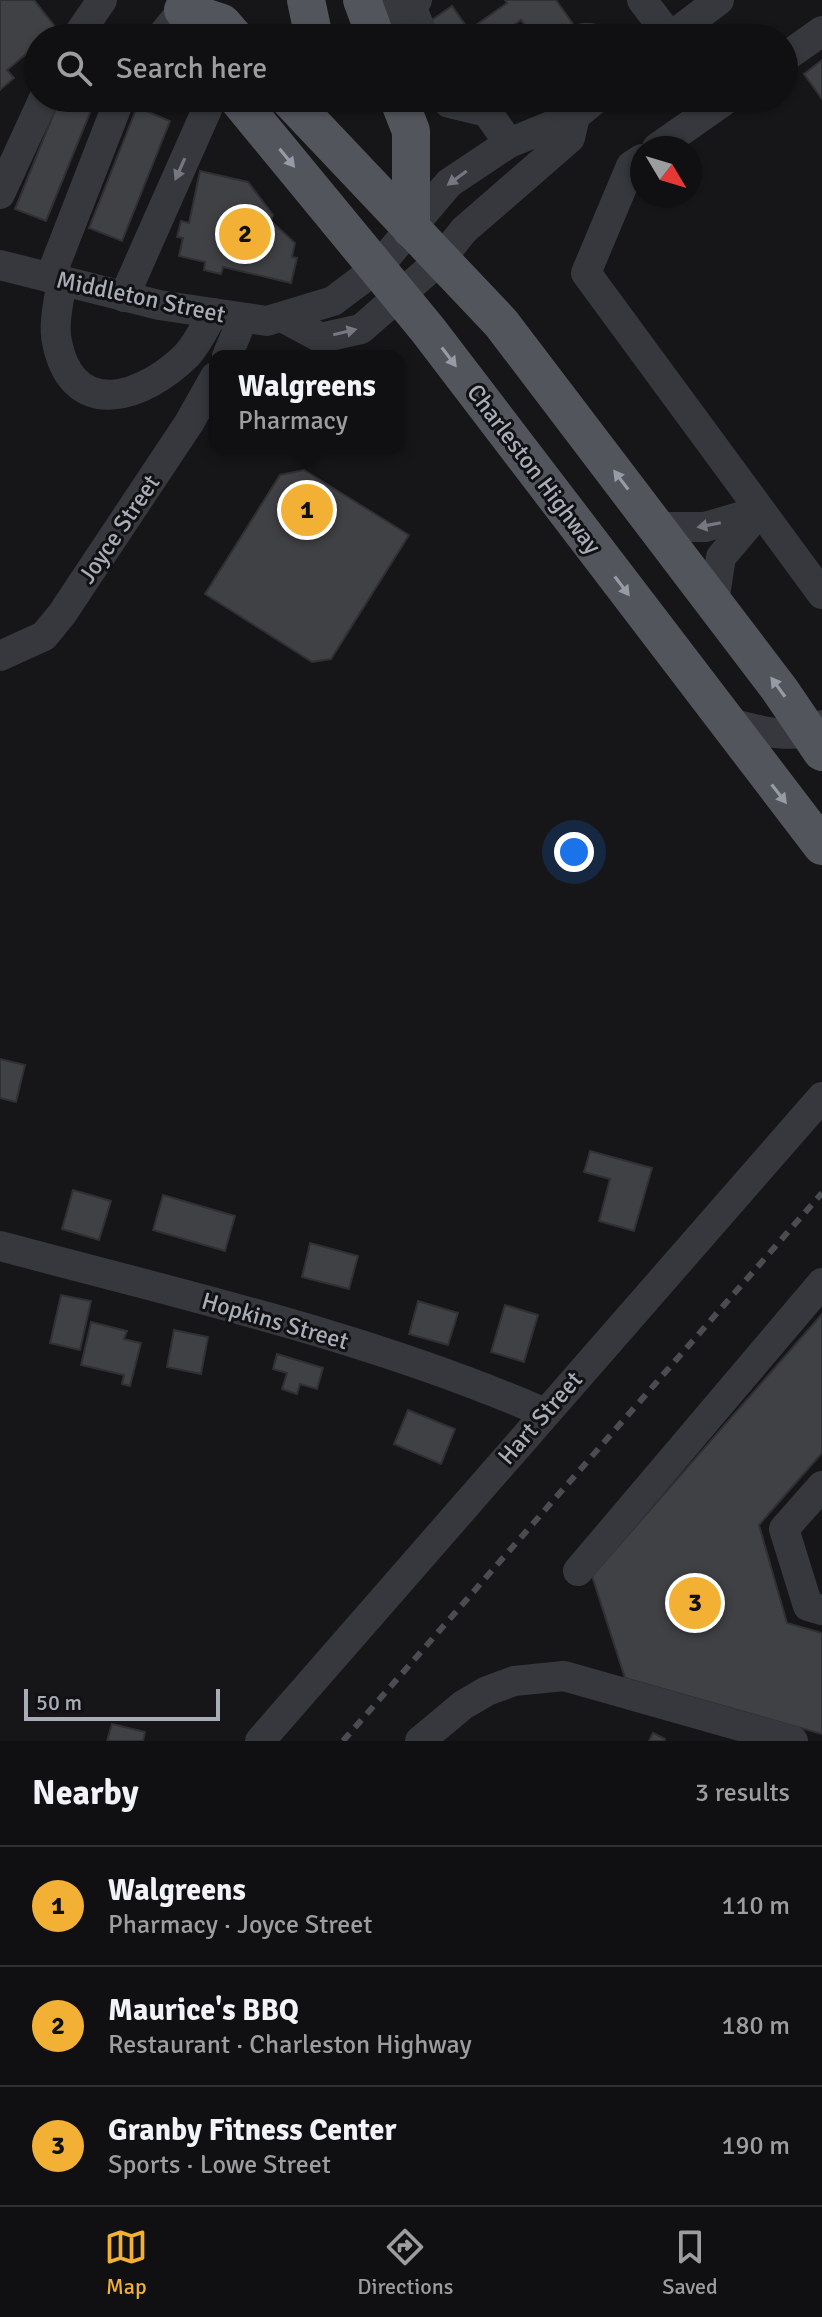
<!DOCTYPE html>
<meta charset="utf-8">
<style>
body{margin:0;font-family:Signika,sans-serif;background:#1e1e20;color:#f1f3f6}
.compass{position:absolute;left:630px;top:136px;width:72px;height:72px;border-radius:50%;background:#101012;box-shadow:0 2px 6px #0004;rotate:128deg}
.scale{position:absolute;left:24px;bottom:20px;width:196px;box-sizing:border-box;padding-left:8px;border:4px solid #a8adb8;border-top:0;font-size:22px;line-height:28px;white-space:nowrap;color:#a8adb8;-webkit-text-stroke:6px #111113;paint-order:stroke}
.you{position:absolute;left:574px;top:852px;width:28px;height:28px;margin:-20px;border:6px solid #fff;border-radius:50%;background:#1a73e8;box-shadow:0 0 0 12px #1a73e833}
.badge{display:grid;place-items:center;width:52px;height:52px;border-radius:50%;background:#f2b134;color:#111;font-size:26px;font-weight:700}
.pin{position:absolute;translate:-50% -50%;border:4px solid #fff;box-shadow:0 2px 8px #0006}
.popup{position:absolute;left:209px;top:350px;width:196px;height:104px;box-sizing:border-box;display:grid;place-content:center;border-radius:16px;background:#101012;filter:drop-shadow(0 2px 6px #0005);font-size:26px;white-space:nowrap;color:#9c9d9f}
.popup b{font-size:30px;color:#f1f3f6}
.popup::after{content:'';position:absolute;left:50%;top:100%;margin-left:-16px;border:16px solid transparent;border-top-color:#101012}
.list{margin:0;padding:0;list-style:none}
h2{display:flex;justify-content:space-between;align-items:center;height:104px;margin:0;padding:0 32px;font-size:34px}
h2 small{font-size:26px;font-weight:400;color:#9c9d9f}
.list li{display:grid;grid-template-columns:52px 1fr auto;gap:24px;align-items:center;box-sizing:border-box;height:120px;padding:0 32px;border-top:2px solid #303032}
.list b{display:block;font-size:30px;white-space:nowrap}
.list p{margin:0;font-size:26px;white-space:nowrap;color:#9c9d9f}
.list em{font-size:26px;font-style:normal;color:#9c9d9f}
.icon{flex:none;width:44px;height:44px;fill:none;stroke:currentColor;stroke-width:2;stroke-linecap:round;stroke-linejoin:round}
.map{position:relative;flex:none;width:822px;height:1741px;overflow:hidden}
.search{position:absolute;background:#101012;box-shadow:0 2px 6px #0004;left:24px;right:24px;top:24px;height:88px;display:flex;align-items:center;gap:20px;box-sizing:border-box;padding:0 28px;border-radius:44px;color:#9c9d9f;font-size:30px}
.sheet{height:464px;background:#101012}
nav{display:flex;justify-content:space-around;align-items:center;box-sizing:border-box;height:112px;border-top:2px solid #303032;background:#101012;font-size:22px;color:#9c9d9f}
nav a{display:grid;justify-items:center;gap:4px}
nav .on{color:#f2b134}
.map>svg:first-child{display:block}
.building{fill:#404145;stroke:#303034;stroke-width:2}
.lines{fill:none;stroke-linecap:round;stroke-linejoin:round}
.minor{stroke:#37383d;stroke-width:30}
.major{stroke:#53555c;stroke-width:38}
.rail{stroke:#4a4c52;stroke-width:6;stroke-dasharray:10 8;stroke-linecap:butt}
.oneway{fill:#979ba6}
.oneway2{fill:#757881}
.labels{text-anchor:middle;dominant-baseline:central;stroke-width:6;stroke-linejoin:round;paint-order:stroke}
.street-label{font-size:24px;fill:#a8adb8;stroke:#111113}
</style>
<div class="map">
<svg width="822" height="1741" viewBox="0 0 822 1741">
<rect width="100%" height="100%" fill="#161618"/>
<g class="building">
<path d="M0,0H34L57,29L46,38H38V44L7,70L14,78L0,90Z"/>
<path d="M505,0H556L573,24L554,38H534L521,20L496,38H440L429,22L452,6L469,30L507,3Z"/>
<path d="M822,60V99L804,74Z"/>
<path d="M60,98H96L46,221L15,209Z"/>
<path d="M137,107L170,121L122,241L89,228Z"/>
<path d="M200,171L248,182L273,215L271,221L295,243L292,257L297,258L291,283L223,267L221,274L204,270L205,262L179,256L183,238L177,237L181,221L189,223Z"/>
<path d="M304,470L409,535L331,659L312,662L205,594L280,475Z"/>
<path d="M0,1059L25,1065L16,1102L0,1098Z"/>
<path d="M590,1151L652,1168L634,1231L599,1221L610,1179L584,1172Z"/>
<path d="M73,1190L111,1201L99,1240L62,1229Z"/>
<path d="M163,1195L235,1216L225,1251L153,1230Z"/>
<path d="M310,1243L358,1256L349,1289L302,1277Z"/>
<path d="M61,1295L91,1301L80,1350L50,1343Z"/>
<path d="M418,1301L458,1313L448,1345L409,1334Z"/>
<path d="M505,1305L538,1315L524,1362L491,1352Z"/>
<path d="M822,1314V1453L759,1525L787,1623L822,1633V1734L625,1678L592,1576Z"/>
<path d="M91,1322L127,1331L124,1339L141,1343L130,1386L122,1384L124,1375L81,1365Z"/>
<path d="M174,1330L208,1337L201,1374L167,1367Z"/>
<path d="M277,1354L323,1368L317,1389L300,1384L297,1394L282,1389L287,1373L273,1369Z"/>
<path d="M408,1410L455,1429L441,1464L394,1444Z"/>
<path d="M112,1724L145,1732L143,1741H107Z"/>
<path d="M653,1733L665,1739L664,1741H649Z"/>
</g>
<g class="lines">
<g class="minor">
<path d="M642,0L670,37"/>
<path d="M410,3L424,38"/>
<path d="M364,6L394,11L417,0"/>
<path d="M76,38L102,0"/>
<path d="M160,38L183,10"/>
<path d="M584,38H590"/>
<path d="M669,38L719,0"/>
<path d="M784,58L822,31"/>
<path d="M449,103L487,112L509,143"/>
<path d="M657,148L728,98"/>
<path d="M642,159L631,166L586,273L822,594"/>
<path d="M0,194L44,98"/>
<path d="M0,265L159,305L267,321L333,301L377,268L449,183L509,143L575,116L597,98"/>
<path d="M50,278L120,98"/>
<path d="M62,281C59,300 53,324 57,342C73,423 145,397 187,355C198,343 205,327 213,313"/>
<path d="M124,297L212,98"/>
<path d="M284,318L321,338L361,329L440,260L464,230L570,138L575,116"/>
<path d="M227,356L243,318"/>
<path d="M656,527H705L760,511"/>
<path d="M714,602L721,557L760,511"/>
<path d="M0,656L44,636L62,614L189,423L215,377"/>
<path d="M725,722C755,729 795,743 822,725"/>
<path d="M0,1246C183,1295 370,1337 545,1413"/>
<path d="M822,1486L784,1529L808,1606L822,1610"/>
<path d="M578,1571L822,1283"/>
<path d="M260,1741L822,1097"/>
<path d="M420,1741L463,1705L487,1691L514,1681L564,1676L793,1741"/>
</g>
<g class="major">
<path d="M306,0L314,38"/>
<path d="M362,0L376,38"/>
<path d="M183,10L222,23L235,38"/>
<path d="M237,98L428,330L822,846"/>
<path d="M288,98L501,323L780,690L822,752"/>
<path d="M398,98L411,131V229"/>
</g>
<path class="rail" d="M343,1741L822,1193"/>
</g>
<defs><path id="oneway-solid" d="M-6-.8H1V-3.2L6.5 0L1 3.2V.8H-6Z" transform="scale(2)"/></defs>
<g class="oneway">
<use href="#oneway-solid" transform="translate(287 158) rotate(51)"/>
<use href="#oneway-solid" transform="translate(449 357) rotate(53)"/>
<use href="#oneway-solid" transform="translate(621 480) rotate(-127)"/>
<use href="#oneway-solid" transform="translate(622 586) rotate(53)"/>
<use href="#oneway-solid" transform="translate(778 687) rotate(-126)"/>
<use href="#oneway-solid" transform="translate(779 794) rotate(52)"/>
</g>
<g class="oneway2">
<use href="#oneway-solid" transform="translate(180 169) rotate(114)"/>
<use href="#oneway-solid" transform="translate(457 178) rotate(144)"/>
<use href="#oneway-solid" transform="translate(345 332) rotate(-13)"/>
<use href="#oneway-solid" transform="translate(709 525) rotate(169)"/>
</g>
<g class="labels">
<g class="street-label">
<text transform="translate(141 297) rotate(12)">Middleton Street</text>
<text transform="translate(534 469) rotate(53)">Charleston Highway</text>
<text transform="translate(119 529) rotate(-56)">Joyce Street</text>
<text transform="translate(275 1321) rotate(16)">Hopkins Street</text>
<text transform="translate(540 1418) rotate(-49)">Hart Street</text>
</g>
</g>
</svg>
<svg class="compass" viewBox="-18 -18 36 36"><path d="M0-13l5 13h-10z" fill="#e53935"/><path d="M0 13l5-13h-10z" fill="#9c9d9f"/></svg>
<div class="scale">50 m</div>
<div class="you"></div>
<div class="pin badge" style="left:307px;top:510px">1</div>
<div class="popup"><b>Walgreens</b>Pharmacy</div>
<div class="pin badge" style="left:245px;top:234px">2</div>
<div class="pin badge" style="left:695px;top:1603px">3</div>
<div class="search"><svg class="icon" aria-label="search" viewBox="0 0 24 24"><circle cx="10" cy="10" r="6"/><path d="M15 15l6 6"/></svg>Search here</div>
</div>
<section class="sheet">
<h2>Nearby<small>3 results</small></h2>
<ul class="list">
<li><span class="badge">1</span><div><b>Walgreens</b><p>Pharmacy · Joyce Street</p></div><em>110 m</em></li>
<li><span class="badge">2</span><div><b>Maurice's BBQ</b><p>Restaurant · Charleston Highway</p></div><em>180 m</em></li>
<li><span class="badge">3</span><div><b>Granby Fitness Center</b><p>Sports · Lowe Street</p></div><em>190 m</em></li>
</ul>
</section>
<nav>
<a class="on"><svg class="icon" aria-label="map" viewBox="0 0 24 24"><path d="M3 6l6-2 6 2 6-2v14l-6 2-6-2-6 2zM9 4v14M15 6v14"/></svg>Map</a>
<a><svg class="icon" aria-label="directions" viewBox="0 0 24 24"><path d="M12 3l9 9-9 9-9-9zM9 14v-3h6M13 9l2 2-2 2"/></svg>Directions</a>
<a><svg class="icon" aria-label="saved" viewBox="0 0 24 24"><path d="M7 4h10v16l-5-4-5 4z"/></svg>Saved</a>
</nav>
